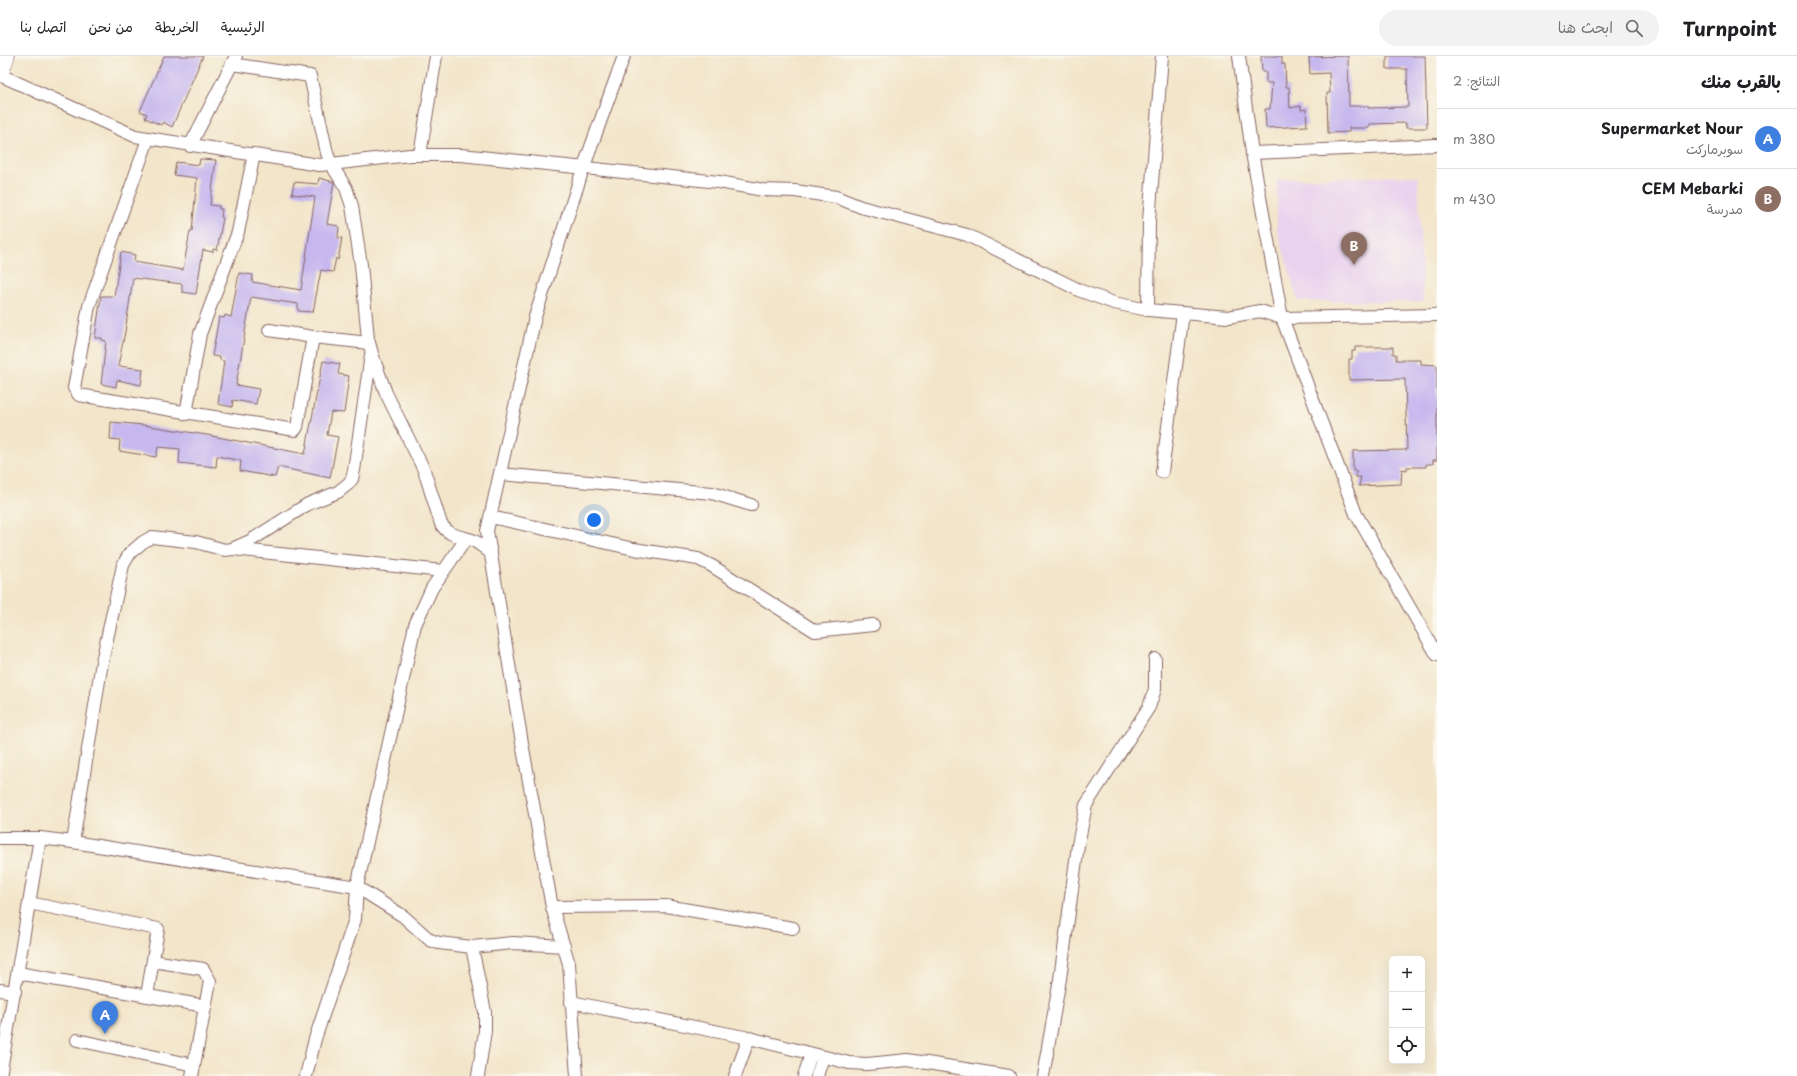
<!DOCTYPE html>
<html lang="ar">
<meta charset="utf-8">
<style>
body{margin:0;font-family:"Playpen Sans","Playpen Sans Arabic",sans-serif;background:#f2f2f2;color:#202124;direction:rtl}
.controls{position:absolute;right:12px;bottom:12px;display:grid;overflow:hidden;border-radius:6px;box-shadow:0 4px 16px #0002}
.controls button{width:36px;height:36px;display:grid;place-items:center;padding:0;border:0;border-bottom:1px solid #e0e0e0;background:#fff;color:#202124;font:20px sans-serif}
.you{position:absolute;left:594px;top:464px;width:14px;height:14px;margin:-10px;border:3px solid #fff;border-radius:50%;background:#1a73e8;box-shadow:0 0 0 6px #1a73e833}
.badge{display:grid;place-items:center;width:26px;height:26px;border-radius:50%;background:#ea580c;color:#fff;font-size:13px;font-weight:700}
.pin{position:absolute;translate:-50% -33px;filter:drop-shadow(0 1px 2px #0008)}
.pin::after{content:'';position:absolute;top:21px;width:14px;height:12px;background:inherit;clip-path:polygon(0 0,100% 0,50% 100%)}
.list{margin:0;padding:0;list-style:none}
h2{display:flex;justify-content:space-between;align-items:center;height:52px;margin:0;padding:0 16px;font-size:17px}
h2 small{font-size:13px;font-weight:400;color:#757577}
.list li{display:grid;grid-template-columns:26px 1fr auto;gap:12px;align-items:center;box-sizing:border-box;height:60px;padding:0 16px;border-top:1px solid #e0e0e0}
.list b{display:block;font-size:15px;white-space:nowrap}
.list p{margin:0;font-size:13px;white-space:nowrap;color:#757577}
.list em{font-size:13px;font-style:normal;color:#757577}
.icon{flex:none;width:22px;height:22px;fill:none;stroke:currentColor;stroke-width:2;stroke-linecap:round;stroke-linejoin:round}
.map{position:relative;flex:none;width:1437px;height:1020px;overflow:hidden;direction:ltr}
header{display:flex;align-items:center;gap:24px;box-sizing:border-box;height:56px;padding:0 20px;background:#fff;border-bottom:1px solid #e0e0e0}
header strong{font-size:19px}
nav{display:flex;gap:22px;margin-inline-start:auto;font-size:14px}
.search{width:280px;height:36px;background:#f2f2f2;display:flex;align-items:center;gap:10px;box-sizing:border-box;padding:0 14px;border-radius:22px;color:#757577;font-size:15px}
main{display:flex}
aside{flex:1;background:#fff}
.map>svg:first-child{display:block}
.built{fill:#e9d2ee}
.building{fill:#c6b8ee}
.lines{fill:none;stroke-linecap:round;stroke-linejoin:round}
.minor-casing{stroke:#856462;stroke-width:14}
.secondary-casing{stroke:#856462;stroke-width:18}
.minor{stroke:#fff;stroke-width:12}
.secondary{stroke:#fff;stroke-width:17}
</style>
<header>
<strong>Turnpoint</strong>
<div class="search"><svg class="icon" aria-label="search" viewBox="0 0 24 24"><circle cx="10" cy="10" r="6"/><path d="M15 15l6 6"/></svg>ابحث هنا</div>
<nav><a>الرئيسية</a><a>الخريطة</a><a>من نحن</a><a>اتصل بنا</a></nav>
</header>
<main>
<aside>
<h2>بالقرب منك<small>النتائج: 2</small></h2>
<ul class="list">
<li><span class="badge" style="background:#3f7fe0">A</span><div><b>Supermarket Nour</b><p>سوبرماركت</p></div><em>380 m</em></li>
<li><span class="badge" style="background:#8d6e63">B</span><div><b>CEM Mebarki</b><p>مدرسة</p></div><em>430 m</em></li>
</ul>
</aside>
<div class="map">
<svg width="1437" height="1020" viewBox="0 0 1437 1020">
<rect width="100%" height="100%" fill="#fbf7ec"/>
<filter id="ink" filterUnits="userSpaceOnUse"><feTurbulence type="fractalNoise" baseFrequency=".025" numOctaves="2"/><feDisplacementMap in="SourceGraphic" scale="8" xChannelSelector="R" yChannelSelector="G"/><feConvolveMatrix kernelMatrix="1 2 1 2 8 2 1 2 1" color-interpolation-filters="sRGB"/></filter>
<filter id="wash" filterUnits="userSpaceOnUse"><feTurbulence type="fractalNoise" baseFrequency=".012" numOctaves="4" result="noise"/><feDisplacementMap in="SourceGraphic" scale="16" xChannelSelector="R" yChannelSelector="G"/><feGaussianBlur stdDeviation="0.9" result="paint"/><feColorMatrix in="noise" values="0 0 0 0 0 0 0 0 0 0 0 0 0 0 0 0 0 1.4 0 .05"/><feComposite in="paint" operator="in"/></filter>
<g filter="url(#wash)">
<rect width="100%" height="100%" fill="#f2e5c9"/>
<path class="built" d="M1418,120L1423,246L1298,245L1277,173V123Z"/>
<g id="blocks">
<g class="building">
<path d="M164,0H203L172,71L163,66L161,69L145,62L147,58L140,55Z"/>
<path d="M1261,0H1282V8H1285L1286,31H1289L1290,52L1301,50V54L1306,53L1307,70L1266,72L1265,53H1270L1272,27H1266V16H1262Z"/>
<path d="M1348,0L1349,50H1368V52L1408,51L1407,13H1387V0H1425L1427,72H1406V67L1369,68V72H1349V76L1328,77L1327,37H1330L1329,17L1310,18L1309,1Z"/>
<path d="M200,103L216,104L210,149L219,150V153H222L221,161L223,162L217,194L213,193V196L203,194L196,238L182,236V228L133,222L125,276L118,310L143,313L141,329L117,324L116,331L101,328L106,285L102,284V282H95L101,240H114L121,196L135,199L134,206L183,214L190,175H192L197,122L174,119L176,106L199,109Z"/>
<path d="M319,122L334,126L327,168L339,170L338,182H342L338,204L336,202L333,216L321,214L313,256L298,255V248L251,241L236,329L259,333L256,348L233,344L232,351L218,348L224,305L220,304V301L212,300L219,261L224,262L225,259L231,261L239,217L253,219L252,226L301,234L315,141L292,138L294,126L318,128Z"/>
<path d="M1355,291H1393V298H1396V304H1421V308L1437,309V404H1433V408H1426V411H1407V414L1402,413L1401,428L1359,430L1361,421H1356V415H1353V395L1407,394L1405,323L1349,324V303H1352V295H1355Z"/>
<path d="M323,305L340,308L338,318L349,320L344,357L331,356L327,379L338,381L330,422L278,411L275,421L240,415L241,405L217,400L216,411L179,407L180,393L158,391L156,401L119,395L120,384L110,383L111,366L143,369L207,379L305,398Z"/>
</g>
</g>
</g>
<g filter="url(#ink)">
<use href="#blocks" fill-opacity="0" stroke="#856462" stroke-width="1"/>
<g class="lines">
<g class="minor-casing">
<g id="minor">
<path d="M1239,0L1252,97L1282,262L1356,458L1437,599"/>
<path d="M0,19L135,80L319,109L331,108L327,97L310,20L232,8"/>
<path d="M148,83L89,250L74,332L79,339L295,374L297,371L313,281L369,287"/>
<path d="M190,90L236,0"/>
<path d="M1252,97L1437,89"/>
<path d="M420,99L436,0"/>
<path d="M1148,254L1149,165L1162,0"/>
<path d="M269,274L313,281"/>
<path d="M186,358L200,278L238,176L254,98"/>
<path d="M1162,416L1183,257"/>
<path d="M500,418L712,437L751,449"/>
<path d="M491,461L634,493L698,503L712,510L815,575L873,569"/>
<path d="M233,493L443,515"/>
<path d="M491,497C485,493 478,486 472,484C459,480 449,480 441,468L424,414L386,337L373,301L368,283L361,209L352,150L346,132L331,108L410,99H461L719,126L763,134L795,135L836,141L861,151L967,179L1081,235L1114,247L1148,254L1228,261L1260,255L1282,262L1437,259"/>
<path d="M0,782H40L73,786L357,831L403,860L430,884L439,887L472,891L513,887L564,890"/>
<path d="M73,786L102,606L123,509L130,497L143,486L152,481L196,486L225,494L232,493L250,485L308,448L338,436L348,428L352,423L354,414L371,299"/>
<path d="M29,847L158,873L147,940"/>
<path d="M552,851L666,850L793,872"/>
<path d="M472,891L485,956V975L478,1020"/>
<path d="M153,905L203,913L210,925L192,1020"/>
<path d="M18,917L205,950"/>
<path d="M0,934L15,936"/>
<path d="M571,946L749,982L849,1007L867,1008L908,1004L1009,1020"/>
<path d="M77,984L194,1009"/>
<path d="M0,1020L40,782"/>
<path d="M306,1020L315,983L355,863L357,831L415,569L432,532L466,483"/>
<path d="M577,1020L569,908L552,851L522,687L487,475L535,261L583,113L624,0"/>
<path d="M735,1020L749,982"/>
<path d="M804,1020L811,998"/>
<path d="M817,1020L823,1001"/>
<path d="M1043,1020L1060,923L1078,789L1086,749L1149,651L1155,633V603"/>
</g>
</g>
<g class="secondary-casing">
<path id="secondary" d="M0,18L6,0"/>
</g>
<use href="#minor" class="minor"/>
<use href="#secondary" class="secondary"/>
</g>
</g>
</svg>
<div class="controls">
<button>+</button>
<button>−</button>
<button><svg class="icon" aria-label="locate" viewBox="0 0 24 24"><circle cx="12" cy="12" r="6"/><path d="M12 2v4M12 18v4M2 12h4M18 12h4"/></svg></button>
</div>
<div class="you"></div>
<div class="pin badge" style="left:105px;top:978px;background:#3f7fe0">A</div>
<div class="pin badge" style="left:1354px;top:209px;background:#8d6e63">B</div>
</div>
</main>
